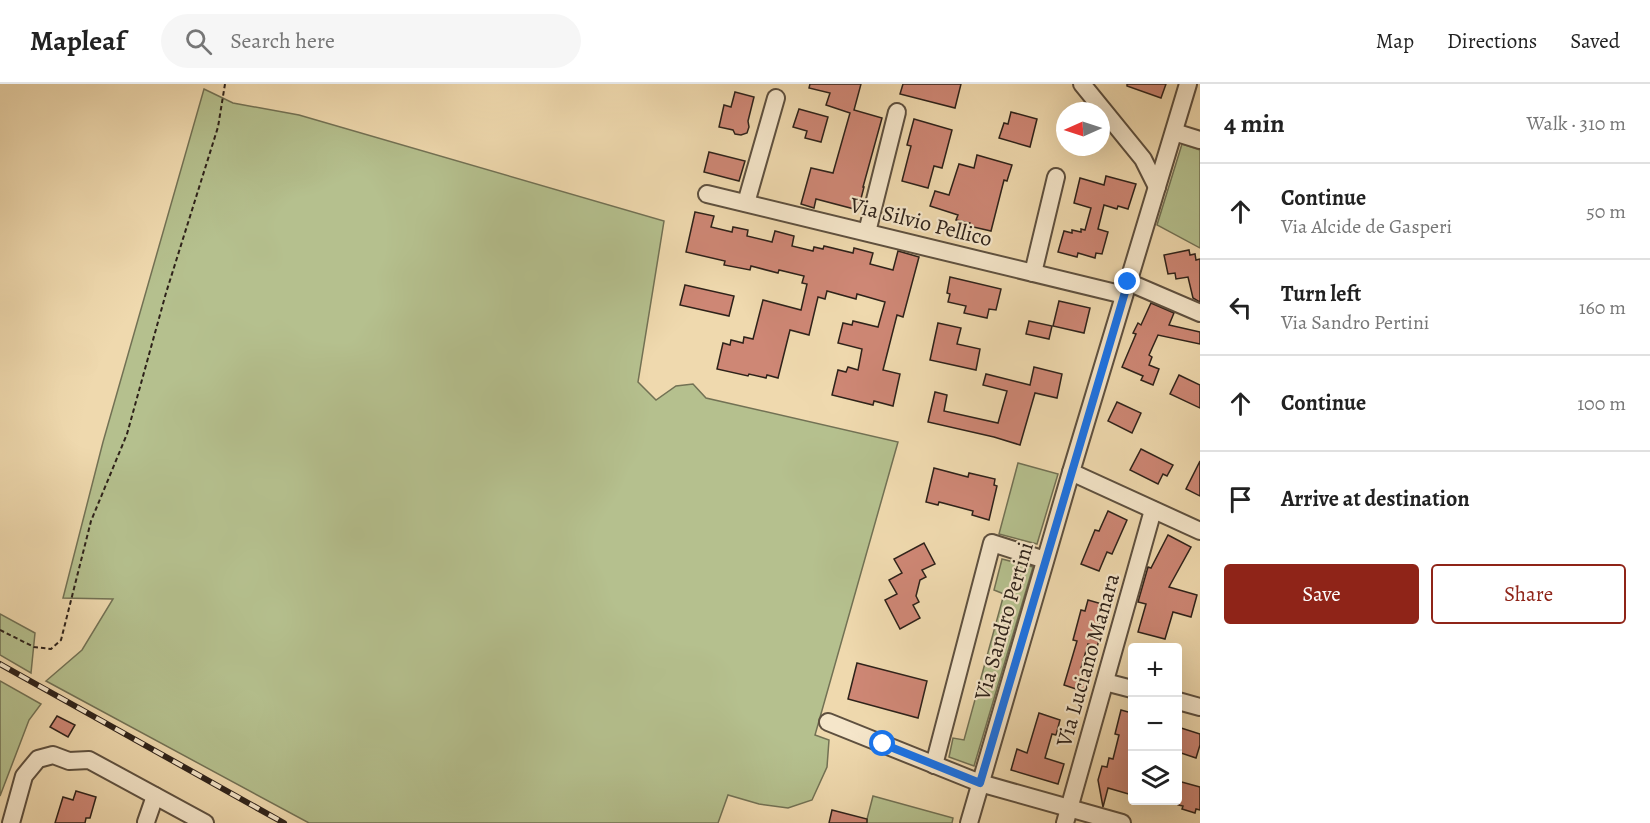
<!DOCTYPE html>
<meta charset="utf-8">
<style>
body{margin:0;font-family:Alegreya,serif;background:#f6f6f6;color:#222}
.controls{position:absolute;right:18px;bottom:18px;display:grid;overflow:hidden;border-radius:6px;box-shadow:0 6px 24px #0002}
.controls button{width:54px;height:54px;display:grid;place-items:center;padding:0;border:0;border-bottom:2px solid #e0e0e0;background:#fff;color:#222;font:30px sans-serif}
.compass{position:absolute;left:1056px;top:18px;width:54px;height:54px;border-radius:50%;background:#fff;box-shadow:0 6px 24px #0002;rotate:267deg}
.stop{position:absolute;width:18px;height:18px;margin:-14px;border:4px solid #1a73e8;border-radius:50%;background:#fff}
.stop.end{background:#1a73e8;border-color:#fff;box-shadow:0 2px 6px #0008}
.list{margin:0;padding:0;list-style:none}
h2{display:flex;justify-content:space-between;align-items:center;height:78px;margin:0;padding:0 24px;font-size:26px}
h2 small{font-size:20px;font-weight:400;color:#767676}
.list li{display:grid;grid-template-columns:39px 1fr auto;gap:18px;align-items:center;box-sizing:border-box;height:96px;padding:0 24px;border-top:2px solid #e0e0e0}
.list b{display:block;font-size:22px;white-space:nowrap}
.list p{margin:0;font-size:20px;white-space:nowrap;color:#767676}
.list em{font-size:20px;font-style:normal;color:#767676}
.actions{display:flex;gap:12px;padding:18px 24px}
.actions a{flex:1;padding:14px 0;border:2px solid #8f2418;border-radius:6px;text-align:center;font-size:21px;color:#8f2418}
.actions .main{background:#8f2418;color:#fff}
.icon{flex:none;width:33px;height:33px;fill:none;stroke:currentColor;stroke-width:2;stroke-linecap:round;stroke-linejoin:round}
.map{position:relative;flex:none;width:1200px;height:739px;overflow:hidden}
header{display:flex;align-items:center;gap:36px;box-sizing:border-box;height:84px;padding:0 30px;background:#fff;border-bottom:2px solid #e0e0e0}
header strong{font-size:28px}
nav{display:flex;gap:33px;margin-inline-start:auto;font-size:21px}
.search{width:420px;height:54px;background:#f6f6f6;display:flex;align-items:center;gap:15px;box-sizing:border-box;padding:0 21px;border-radius:33px;color:#767676;font-size:22px}
main{display:flex}
aside{flex:1;background:#fff}
.map>svg:first-child{display:block}
.green{fill:#b5c08e;stroke:#727154;stroke-width:1.5}
.building{fill:#ce8775;stroke:#2e221a;stroke-width:1.5}
.lines{fill:none;stroke-linecap:round;stroke-linejoin:round}
.street-casing{stroke:#5e503f;stroke-width:20}
.path{stroke:#2e221a;stroke-width:2;stroke-dasharray:4.5 3;stroke-linecap:butt}
.street{stroke:#f5e6ca;stroke-width:16}
.rail-casing{stroke:#2e221a;stroke-width:6}
.rail{stroke:#f5e6ca;stroke-width:4;stroke-dasharray:11;stroke-linecap:butt}
.route{stroke:#1a73e8;stroke-width:8}
.labels{text-anchor:middle;dominant-baseline:central;stroke-width:4.5;stroke-linejoin:round;paint-order:stroke}
.street-label{font-size:22px;fill:#2e221a;stroke:#f5e6ca}
</style>
<header>
<strong>Mapleaf</strong>
<div class="search"><svg class="icon" aria-label="search" viewBox="0 0 24 24"><circle cx="10" cy="10" r="6"/><path d="M15 15l6 6"/></svg>Search here</div>
<nav><a>Map</a><a>Directions</a><a>Saved</a></nav>
</header>
<main>
<div class="map">
<svg width="1200" height="739" viewBox="0 0 1200 739">
<rect width="100%" height="100%" fill="#efd9ae"/>
<filter id="stains"><feTurbulence type="fractalNoise" baseFrequency=".00333" numOctaves="4"/><feColorMatrix values="0 0 0 0 .2 0 0 0 0 .09 0 0 0 0 .02 0 0 0 .5 -.17"/></filter>
<radialGradient id="worn" r=".72"><stop offset=".6" stop-color="#630" stop-opacity="0"/><stop offset="1" stop-color="#630" stop-opacity=".3"/></radialGradient>
<g class="green">
<path d="M204,5L233,19L299,31L664,137L638,298L656,316L676,302L693,300L706,314L898,358L815,651L829,656L827,683L812,716L788,724L759,720L728,711L718,739H309L46,597L82,566L113,515L63,514L103,358Z"/>
<path d="M1182,60L1200,66V164L1157,141Z"/>
<path d="M1018,379L1058,390L1037,460L999,450Z"/>
<path d="M1002,475L1033,483L974,682L949,673L953,654L964,656L1004,510L994,506Z"/>
<path d="M0,530L35,549L31,589L0,571Z"/>
<path d="M0,597L41,620L29,636L0,712Z"/>
<path d="M873,712L953,734L952,739H866Z"/>
</g>
<g class="building">
<path d="M810,0H861L854,26L882,34L863,103H864L858,126L816,115L814,124L801,120L811,84L833,89L850,29L826,21L830,9L809,4Z"/>
<path d="M903,0H961L955,24L900,10Z"/>
<path d="M1127,0H1166L1161,14L1127,2Z"/>
<path d="M735,8L754,13L748,37L749,43L747,49L741,51L735,50L733,46L719,43L724,21L731,23Z"/>
<path d="M799,25L828,33L821,58L805,54L807,47L793,43Z"/>
<path d="M1011,28L1037,35L1030,63L999,54L1004,39L1008,40Z"/>
<path d="M914,35L952,46L942,84L934,82L928,104L902,97L911,62L907,61Z"/>
<path d="M709,68L745,77L739,97L704,88Z"/>
<path d="M977,71L1012,81L1007,97L1004,96L991,147L969,142L970,139L956,136L958,131L930,122L935,107L949,111L959,80L974,84Z"/>
<path d="M1106,92L1136,100L1128,125L1118,122L1117,125L1104,121L1098,145L1108,148L1102,170L1096,169L1095,174L1078,169L1077,173L1058,168L1064,147L1072,149V146L1081,148V145L1085,146L1091,124L1074,119L1080,94L1104,101Z"/>
<path d="M695,128L714,132L711,143L732,148L733,143L748,146L747,152L772,158L775,147L794,152L792,162L813,167L814,163L823,165L824,162L853,169L854,164L873,169L870,180L893,186L898,167L919,173L903,233L897,231L883,286L900,290L893,322L874,317L873,321L832,311L838,286L846,288L848,283L858,286L862,265L838,259L843,239L852,241L853,237L878,243L885,218L857,210L856,215L827,207L825,215L818,213L809,251L790,246L778,294L767,291L766,294L749,290L748,292L717,285L723,259L730,261L731,256L743,259L744,253L753,255L763,216L801,226L807,200L802,199L804,192L779,186L778,189L751,182L750,186L724,181L725,177L686,168Z"/>
<path d="M1189,166L1190,171L1195,170L1196,176L1200,175V218L1193,214L1188,193L1176,195L1175,189L1168,190L1164,171Z"/>
<path d="M950,193L1001,205L996,226L989,225L987,234L964,229L966,222L948,218L950,210L947,209Z"/>
<path d="M685,201L734,212L729,232L680,221Z"/>
<path d="M1059,217L1090,224L1084,249L1053,242Z"/>
<path d="M1151,219L1174,229L1169,241L1200,248V260L1158,251L1149,271L1152,273L1149,281L1159,285L1153,301L1141,296L1143,292L1122,283L1136,250L1133,249L1138,239L1141,241Z"/>
<path d="M1029,237L1052,242L1049,255L1026,250Z"/>
<path d="M938,239L961,244L957,260L980,265L976,286L930,276Z"/>
<path d="M1034,283L1062,290L1057,314L1035,309L1020,361L994,353L928,338L935,308L947,311L944,327L998,339L1007,307L983,301L986,290L1030,301Z"/>
<path d="M1179,291L1200,301V324L1170,310Z"/>
<path d="M1117,318L1141,329L1132,349L1108,337Z"/>
<path d="M1141,365L1173,381L1167,392L1163,390L1158,400L1130,386Z"/>
<path d="M1200,377V412L1186,405Z"/>
<path d="M934,384L968,393L969,389L995,395L994,401L997,402L989,436L972,431L973,427L939,418L938,421L926,418Z"/>
<path d="M1108,427L1127,436L1112,470L1107,468L1099,487L1081,480L1095,446L1099,447Z"/>
<path d="M1168,451L1191,463L1169,503L1197,511L1191,533L1173,528L1165,555L1138,548L1146,520L1138,518L1148,483L1151,484Z"/>
<path d="M924,459L935,480L922,486L926,493L920,496L916,512L919,518L913,521L920,534L900,545L885,516L897,510L889,496L902,489L894,475Z"/>
<path d="M1088,516L1109,522L1106,533L1102,532L1096,552L1100,553L1097,563L1088,560L1081,584L1091,587L1085,608L1064,601L1077,557L1073,556L1081,526L1085,527Z"/>
<path d="M857,579L927,597L918,634L848,615Z"/>
<path d="M1121,626L1132,629V711L1108,704L1103,723L1098,696L1102,682L1107,683L1109,674L1113,675L1119,651L1115,650Z"/>
<path d="M1039,629L1060,636L1056,651L1052,650L1045,674L1064,680L1058,700L1011,686L1017,665L1027,669Z"/>
<path d="M57,632L75,641L68,653L50,643Z"/>
<path d="M1178,643L1200,650V661L1196,674L1178,668Z"/>
<path d="M1178,697L1200,703V726L1196,725L1195,729L1182,725L1183,722L1178,721Z"/>
<path d="M76,707L96,713L90,734H86L85,739H55L63,713L73,716Z"/>
<path d="M832,726L867,735V739H829Z"/>
</g>
<g class="lines">
<g class="street-casing">
<g id="street">
<path d="M1082,0L1143,75L1157,103"/>
<path d="M1188,0L1071,388L1200,447"/>
<path d="M1174,48L1200,56"/>
<path d="M707,110L1124,211"/>
<path d="M746,119L776,14"/>
<path d="M867,148L897,28"/>
<path d="M1033,189L1056,93"/>
<path d="M1128,198L1200,229"/>
<path d="M1105,598L1132,605"/>
<path d="M1178,617L1200,623"/>
<path d="M828,638L980,699L1122,739"/>
<path d="M934,681L992,459L1045,476"/>
<path d="M146,738L155,712"/>
<path d="M11,739L24,692L38,675L53,671L69,677L89,676L205,739"/>
<path d="M969,739L1071,388"/>
<path d="M1065,739L1153,426"/>
</g>
</g>
<path class="path" d="M0,546L34,563L51,565L61,556L91,437L127,350L166,209L218,43L225,0"/>
<use href="#street" class="street"/>
<g class="rail-casing">
<path id="rail" d="M0,580L284,739"/>
</g>
<use href="#rail" class="rail"/>
</g>
<g class="lines">
<path class="route" d="M883,660L980,699L1128,198"/>
</g>
<g class="labels">
<g class="street-label">
<text transform="translate(921 138) rotate(14)">Via Silvio Pellico</text>
<text transform="translate(1004 537) rotate(-74)">Via Sandro Pertini</text>
<text transform="translate(1088 576) rotate(-74)">Via Luciano Manara</text>
</g>
</g>
<rect width="100%" height="100%" filter="url(#stains)"/>
<rect width="100%" height="100%" fill="url(#worn)"/>
</svg>
<div class="controls">
<button>+</button>
<button>−</button>
<button><svg class="icon" aria-label="layers" viewBox="0 0 24 24"><path d="M12 4l9 5-9 5-9-5zM3 14l9 5 9-5"/></svg></button>
</div>
<svg class="compass" viewBox="-18 -18 36 36"><path d="M0-13l5 13h-10z" fill="#e53935"/><path d="M0 13l5-13h-10z" fill="#767676"/></svg>
<div class="stop" style="left:883px;top:660px"></div>
<div class="stop end" style="left:1128px;top:198px"></div>
</div>
<aside>
<h2>4 min<small>Walk · 310 m</small></h2>
<ul class="list">
<li><svg class="icon" aria-label="ahead" viewBox="0 0 24 24"><path d="M12 20V5M6 11l6-6 6 6"/></svg><div><b>Continue</b><p>Via Alcide de Gasperi</p></div><em>50 m</em></li>
<li><svg class="icon" aria-label="left" viewBox="0 0 24 24"><path d="M17 20v-9H6M10 6l-5 5 5 5"/></svg><div><b>Turn left</b><p>Via Sandro Pertini</p></div><em>160 m</em></li>
<li><svg class="icon" aria-label="ahead" viewBox="0 0 24 24"><path d="M12 20V5M6 11l6-6 6 6"/></svg><div><b>Continue</b></div><em>100 m</em></li>
<li><svg class="icon" aria-label="arrive" viewBox="0 0 24 24"><path d="M6 21V4h12l-3 4 3 4H6"/></svg><div><b>Arrive at destination</b></div></li>
</ul>
<div class="actions"><a class="main">Save</a><a>Share</a></div>
</aside>
</main>
